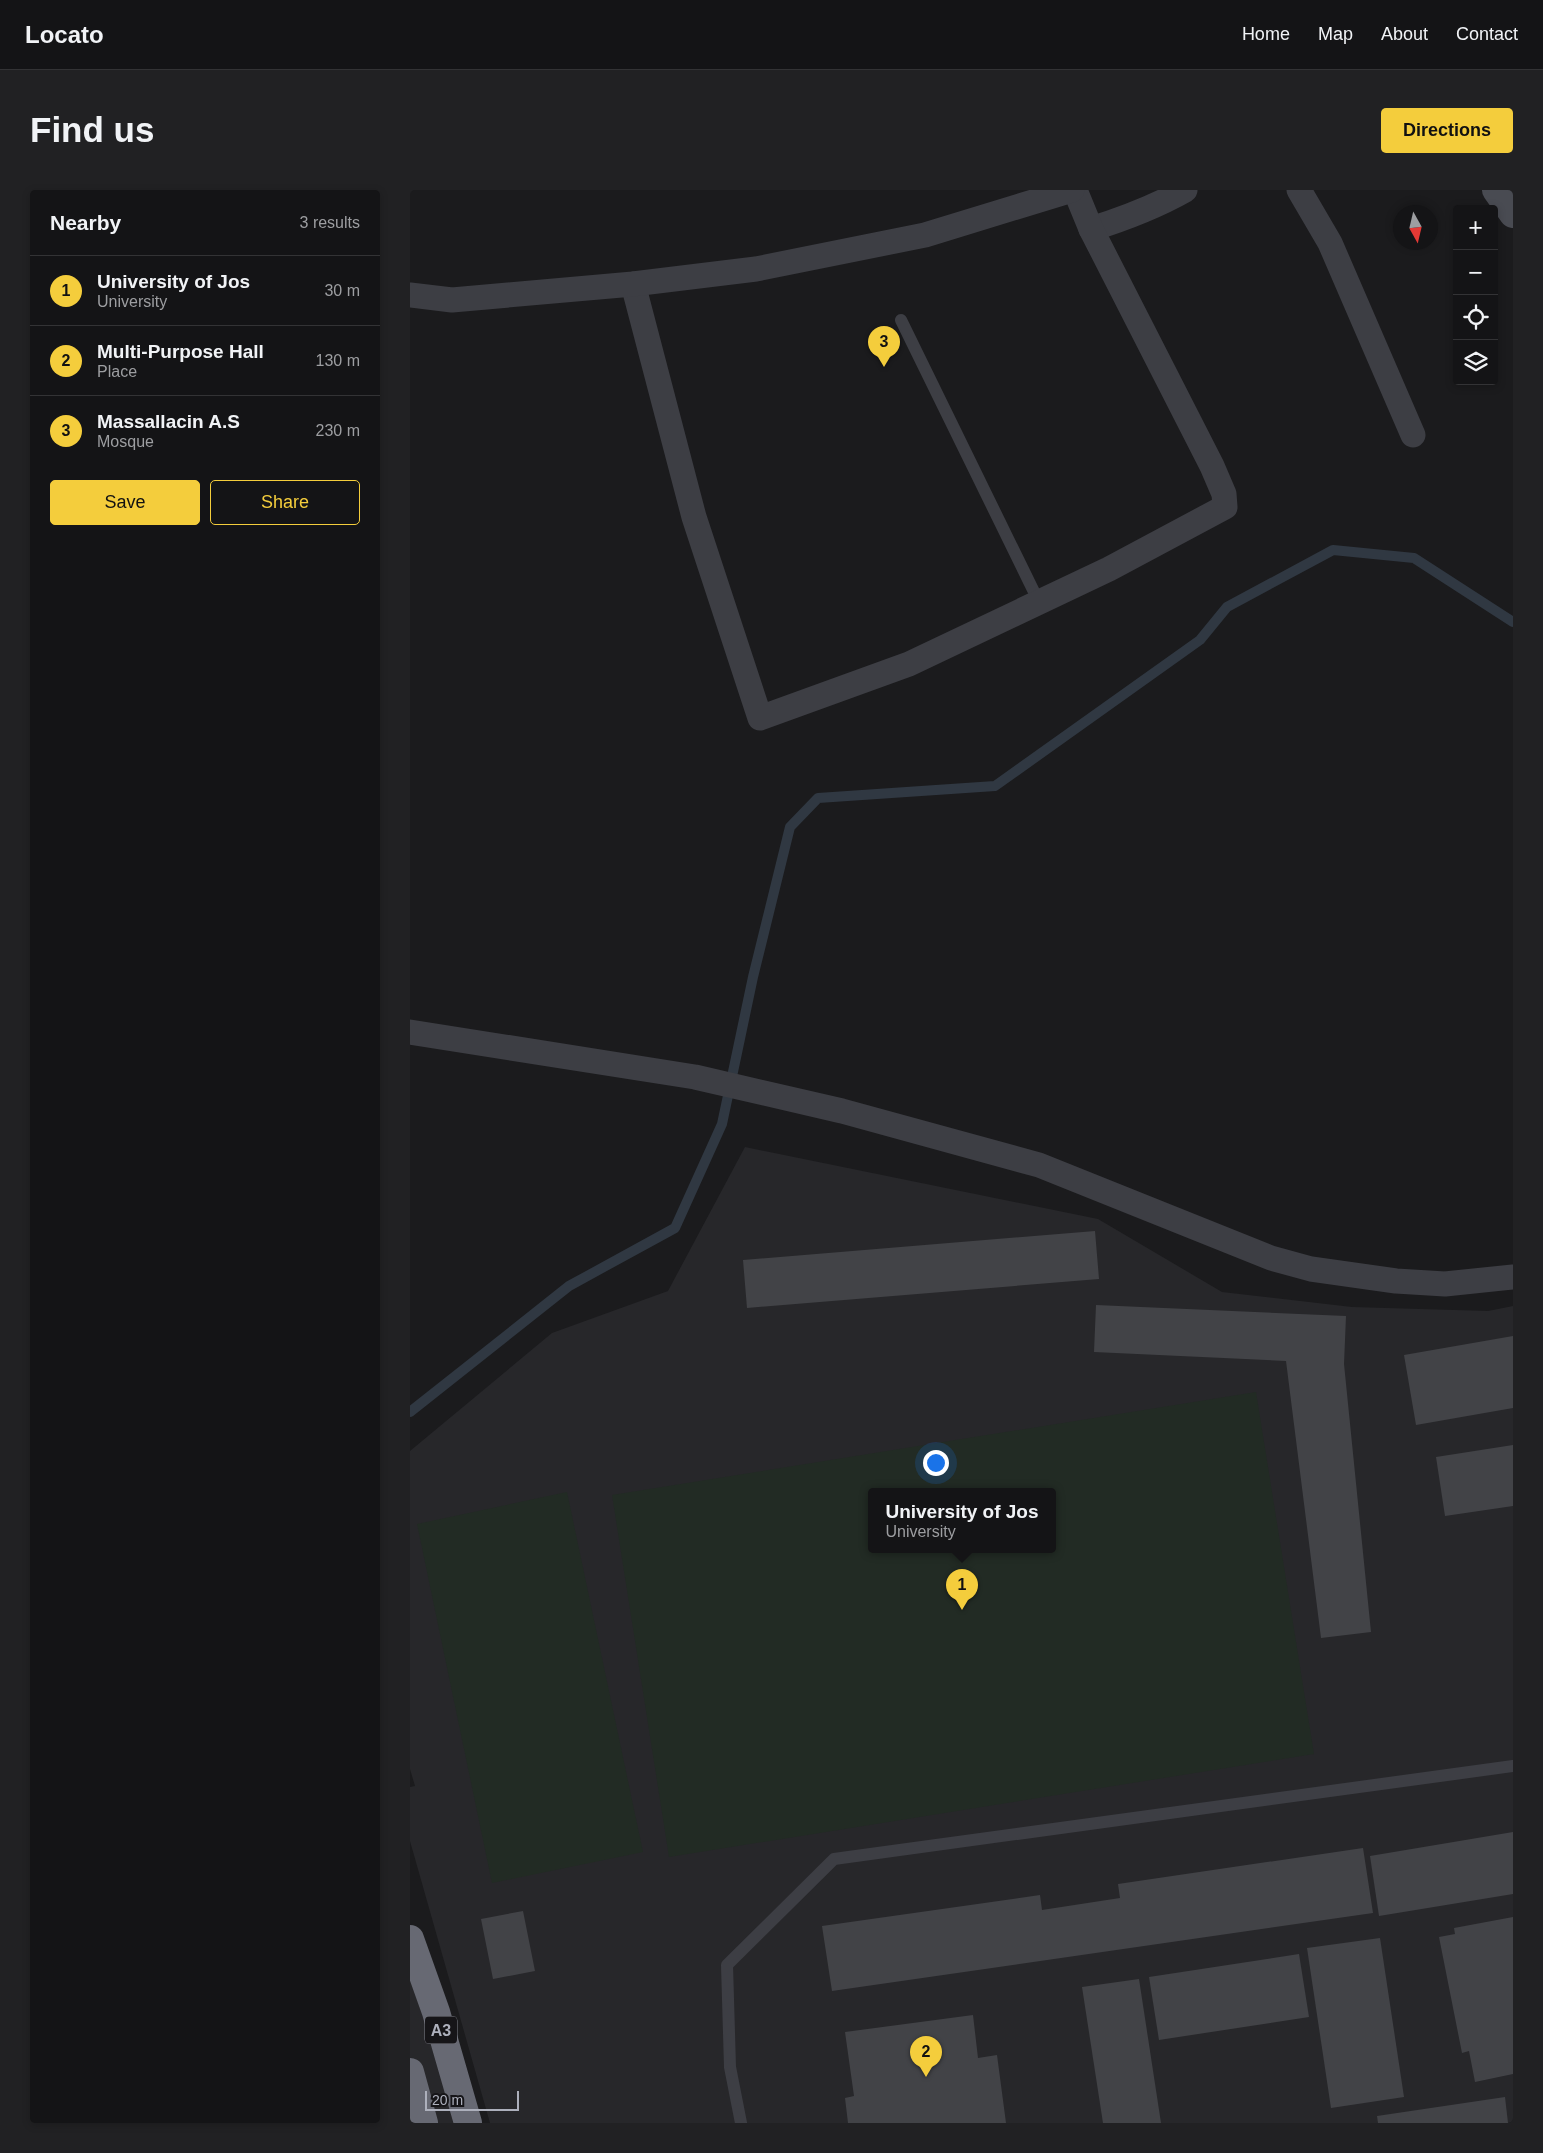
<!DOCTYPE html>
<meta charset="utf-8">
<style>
body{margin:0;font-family:Helvetica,sans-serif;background:#212123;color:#f1f3f6}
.controls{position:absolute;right:15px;top:15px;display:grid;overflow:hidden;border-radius:5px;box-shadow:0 2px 8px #0003}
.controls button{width:45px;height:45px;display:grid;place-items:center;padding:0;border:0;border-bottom:1px solid #333335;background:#141416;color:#f1f3f6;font:25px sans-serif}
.compass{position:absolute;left:983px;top:15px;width:45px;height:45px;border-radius:50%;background:#141416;box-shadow:0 2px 8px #0003;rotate:172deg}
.scale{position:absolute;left:15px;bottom:12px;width:94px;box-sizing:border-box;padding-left:5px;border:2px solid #adb0bc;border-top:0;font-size:14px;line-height:18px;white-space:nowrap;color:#adb0bc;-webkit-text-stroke:4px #161518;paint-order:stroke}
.you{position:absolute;left:525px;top:1272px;width:18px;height:18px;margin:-12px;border:4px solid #fff;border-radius:50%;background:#1a73e8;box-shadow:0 0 0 8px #1a73e833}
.badge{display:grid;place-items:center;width:32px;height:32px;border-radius:50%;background:#f4cd3c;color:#111;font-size:16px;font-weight:700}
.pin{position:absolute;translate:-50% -41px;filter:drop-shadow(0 1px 2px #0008)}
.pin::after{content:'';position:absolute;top:26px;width:18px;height:15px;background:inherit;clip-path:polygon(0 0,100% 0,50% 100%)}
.popup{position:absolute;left:458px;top:1298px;width:188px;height:65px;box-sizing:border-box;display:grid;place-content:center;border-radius:5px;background:#141416;filter:drop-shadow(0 1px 4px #0005);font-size:16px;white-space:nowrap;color:#9d9ea1}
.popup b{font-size:19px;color:#f1f3f6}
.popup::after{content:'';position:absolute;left:50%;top:100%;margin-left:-10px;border:10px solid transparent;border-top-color:#141416}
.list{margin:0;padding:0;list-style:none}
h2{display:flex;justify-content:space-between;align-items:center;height:65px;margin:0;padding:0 20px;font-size:21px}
h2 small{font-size:16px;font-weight:400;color:#9d9ea1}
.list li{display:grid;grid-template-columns:32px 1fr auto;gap:15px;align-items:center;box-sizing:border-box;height:70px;padding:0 20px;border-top:1px solid #333335}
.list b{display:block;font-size:19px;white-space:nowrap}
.list p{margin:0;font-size:16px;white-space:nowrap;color:#9d9ea1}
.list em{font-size:16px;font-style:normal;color:#9d9ea1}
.actions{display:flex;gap:10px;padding:15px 20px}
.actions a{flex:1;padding:11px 0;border:1px solid #f4cd3c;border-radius:5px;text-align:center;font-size:18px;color:#f4cd3c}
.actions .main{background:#f4cd3c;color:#111}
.icon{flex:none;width:28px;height:28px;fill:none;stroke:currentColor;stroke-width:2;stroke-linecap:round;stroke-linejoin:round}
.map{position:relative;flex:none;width:1103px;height:1933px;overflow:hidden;border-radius:5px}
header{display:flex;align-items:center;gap:30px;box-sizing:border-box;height:70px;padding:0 25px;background:#141416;border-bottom:1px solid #333335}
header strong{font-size:24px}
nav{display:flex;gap:28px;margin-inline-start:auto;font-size:18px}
.intro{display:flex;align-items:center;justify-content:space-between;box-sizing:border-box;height:120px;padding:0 30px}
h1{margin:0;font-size:35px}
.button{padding:12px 22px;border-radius:5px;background:#f4cd3c;color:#111;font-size:18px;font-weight:700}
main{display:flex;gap:30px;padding:0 30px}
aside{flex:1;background:#141416;border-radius:5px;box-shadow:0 2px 8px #0003}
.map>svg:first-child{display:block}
.built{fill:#27272a;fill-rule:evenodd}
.green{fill:#222b24;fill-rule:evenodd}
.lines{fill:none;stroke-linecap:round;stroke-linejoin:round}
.stream{stroke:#303842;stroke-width:10}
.building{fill:#424347}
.lane{stroke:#3d3e44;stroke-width:12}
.street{stroke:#3d3e44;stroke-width:25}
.secondary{stroke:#494b52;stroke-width:28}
.highway{stroke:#676973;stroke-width:28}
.labels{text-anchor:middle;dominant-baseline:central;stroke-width:5;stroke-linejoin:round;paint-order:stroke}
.shield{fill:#161518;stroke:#80828b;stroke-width:1}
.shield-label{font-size:16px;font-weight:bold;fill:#adb0bc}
</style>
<header>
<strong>Locato</strong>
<nav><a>Home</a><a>Map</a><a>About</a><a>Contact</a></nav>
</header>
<div class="intro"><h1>Find us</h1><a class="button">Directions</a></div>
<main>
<aside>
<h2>Nearby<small>3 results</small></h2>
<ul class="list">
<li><span class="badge">1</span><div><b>University of Jos</b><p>University</p></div><em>30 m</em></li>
<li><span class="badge">2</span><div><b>Multi-Purpose Hall</b><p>Place</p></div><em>130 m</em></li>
<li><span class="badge">3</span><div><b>Massallacin A.S</b><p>Mosque</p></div><em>230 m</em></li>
</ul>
<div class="actions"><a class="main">Save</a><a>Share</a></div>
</aside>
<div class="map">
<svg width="1103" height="1933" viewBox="0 0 1103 1933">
<rect width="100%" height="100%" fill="#1b1b1d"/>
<g class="built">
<path d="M335,957L688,1029L812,1102L942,1117L1078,1121L1103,1116V1933H80L0,1651V1597L5,1596L0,1579V1261L142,1143L258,1101ZM462,1301H642V1359H462Z"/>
<path d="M0,1790L49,1929L50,1933H0Z"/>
</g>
<g class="green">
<path d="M846,1202L904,1564L259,1667L202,1305ZM462,1301H642V1359H462Z"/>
<path d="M157,1302L233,1662L82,1693L7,1334Z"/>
</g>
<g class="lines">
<path class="stream" d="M0,1222L159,1096L265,1038L312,934L343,787L380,637L408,608L585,596L790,450L817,417L923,360L1004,368L1103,432"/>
</g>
<g class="building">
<path d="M685,1041L689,1089L337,1118L333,1070Z"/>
<path d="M686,1115L936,1126L934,1174L961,1442L911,1448L876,1171L684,1162Z"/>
<path d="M1103,1146V1218L1006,1235L994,1165Z"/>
<path d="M1103,1255V1316L1035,1326L1026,1267Z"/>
<path d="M1103,1642V1704L969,1726L960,1666Z"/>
<path d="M953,1658L963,1723L422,1801L412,1736L630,1705L632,1720L710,1708L708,1694Z"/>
<path d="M113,1721L125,1781L83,1789L71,1729Z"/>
<path d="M1103,1727V1884L1065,1892L1059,1861L1052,1863L1029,1747L1045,1744L1044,1738Z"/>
<path d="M970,1748L994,1907L921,1918L897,1758Z"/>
<path d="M889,1764L899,1827L749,1850L739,1787Z"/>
<path d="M729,1789L751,1933H693L672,1797Z"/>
<path d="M563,1825L568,1868L587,1865L596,1933H438L435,1908L444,1906L435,1842Z"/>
<path d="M1095,1907L1098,1933H968L967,1926Z"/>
</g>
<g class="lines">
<g class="lane">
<path d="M491,130L629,412"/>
<path d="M331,1933L320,1877L317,1775L424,1669L1103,1576"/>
</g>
<g class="street">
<path d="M889,0L920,53L1003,245"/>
<path d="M681,39C713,29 745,17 775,0"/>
<path d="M223,94L284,327L350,528L499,474L699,379L815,317L814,304L802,276L681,39L665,0"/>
<path d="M0,105L42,110L223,94L346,79L515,45L662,0"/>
<path d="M0,842L285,887L432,921L629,975L861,1068L901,1079L986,1091L1035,1094L1103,1087"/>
</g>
<path class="secondary" d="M1086,0L1103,24"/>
<g class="highway">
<path d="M0,1749L26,1822L58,1933"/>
<path d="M0,1882L14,1933"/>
</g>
</g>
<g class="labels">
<rect class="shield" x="15" y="1826.5" width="32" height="27" rx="4"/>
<g class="shield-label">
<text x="31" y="1840">A3</text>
</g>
</g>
</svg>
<div class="controls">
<button>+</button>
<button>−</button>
<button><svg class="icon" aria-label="locate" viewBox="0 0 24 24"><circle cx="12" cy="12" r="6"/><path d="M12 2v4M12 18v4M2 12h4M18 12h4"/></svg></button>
<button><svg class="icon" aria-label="layers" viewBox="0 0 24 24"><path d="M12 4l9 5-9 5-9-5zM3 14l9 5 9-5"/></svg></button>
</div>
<svg class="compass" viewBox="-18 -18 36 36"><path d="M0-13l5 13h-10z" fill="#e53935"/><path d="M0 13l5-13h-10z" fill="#9d9ea1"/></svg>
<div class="scale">20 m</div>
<div class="you"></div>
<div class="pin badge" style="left:552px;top:1420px">1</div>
<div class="popup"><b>University of Jos</b>University</div>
<div class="pin badge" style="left:516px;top:1887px">2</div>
<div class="pin badge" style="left:474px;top:177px">3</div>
</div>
</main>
